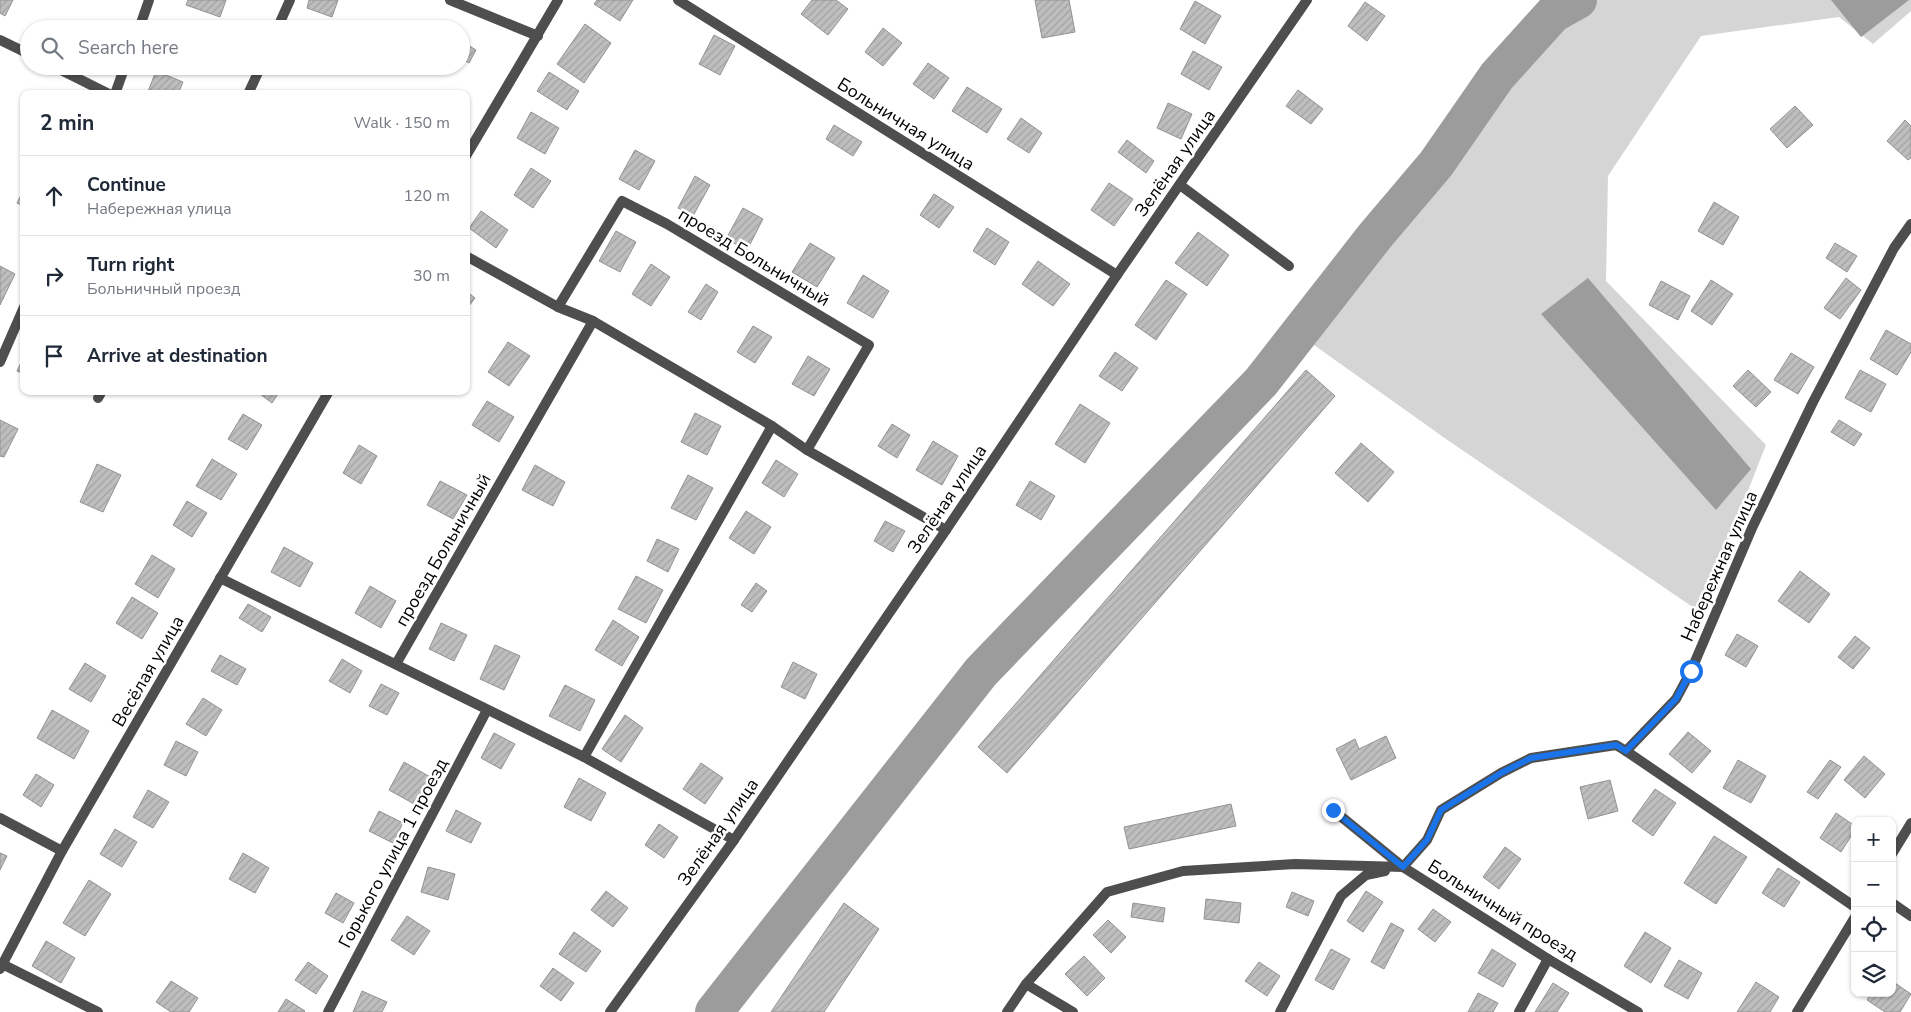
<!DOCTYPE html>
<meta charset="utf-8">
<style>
body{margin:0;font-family:"Nunito Sans",sans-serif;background:#f2f2f3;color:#1f2937}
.controls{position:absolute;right:15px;bottom:15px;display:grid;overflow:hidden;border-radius:10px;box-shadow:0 1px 4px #0004}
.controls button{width:45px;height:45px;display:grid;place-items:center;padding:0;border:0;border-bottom:1px solid #e0e1e3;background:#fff;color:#1f2937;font:25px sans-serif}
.stop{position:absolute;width:15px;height:15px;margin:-11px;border:4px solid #1a73e8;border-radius:50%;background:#fff}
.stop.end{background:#1a73e8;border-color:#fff;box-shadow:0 1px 5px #0008}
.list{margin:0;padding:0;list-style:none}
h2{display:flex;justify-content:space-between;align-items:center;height:65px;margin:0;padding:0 20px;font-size:21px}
h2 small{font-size:16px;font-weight:400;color:#747a83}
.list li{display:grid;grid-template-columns:32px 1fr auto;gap:15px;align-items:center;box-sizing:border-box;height:80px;padding:0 20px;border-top:1px solid #e0e1e3}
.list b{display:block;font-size:19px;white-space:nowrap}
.list p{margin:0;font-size:16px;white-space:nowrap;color:#747a83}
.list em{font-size:16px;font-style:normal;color:#747a83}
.icon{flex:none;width:28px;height:28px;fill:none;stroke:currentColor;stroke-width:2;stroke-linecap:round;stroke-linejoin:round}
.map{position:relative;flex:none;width:1911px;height:1012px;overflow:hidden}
.search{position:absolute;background:#fff;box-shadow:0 1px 4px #0004;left:20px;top:20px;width:450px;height:55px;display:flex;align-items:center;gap:12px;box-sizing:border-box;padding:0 18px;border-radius:28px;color:#747a83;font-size:19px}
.panel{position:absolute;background:#fff;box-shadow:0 1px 4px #0004;left:20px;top:90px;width:450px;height:305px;border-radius:10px}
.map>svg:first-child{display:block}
.grass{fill:#d5d5d5}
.water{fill:#9c9c9c}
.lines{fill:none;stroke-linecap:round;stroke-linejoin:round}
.river{stroke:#9c9c9c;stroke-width:38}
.building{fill:url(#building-hatch);stroke:#929292}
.minor{stroke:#4e4e4e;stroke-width:10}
.route{stroke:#1a73e8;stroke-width:6}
.labels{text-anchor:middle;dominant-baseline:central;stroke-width:5;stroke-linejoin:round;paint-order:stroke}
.street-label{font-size:18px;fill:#000;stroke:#fff}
</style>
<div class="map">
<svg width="1911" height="1012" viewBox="0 0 1911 1012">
<defs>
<pattern id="building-hatch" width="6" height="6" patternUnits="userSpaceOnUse" patternTransform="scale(1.25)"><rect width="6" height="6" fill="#bebebe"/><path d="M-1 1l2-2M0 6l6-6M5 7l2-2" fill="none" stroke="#a2a2a2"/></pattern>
</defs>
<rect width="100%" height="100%" fill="#fff"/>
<path class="grass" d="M1551,0H1911V11L1873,44L1839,17L1701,36L1608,176L1606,281L1766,445L1700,612L1446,439L1314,345L1435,173Z"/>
<g class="water">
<path d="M1831,0H1909L1861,37Z"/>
<path d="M1588,278L1751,469L1716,510L1541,314Z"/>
</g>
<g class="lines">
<path class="river" d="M714,1012L981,672L1261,382L1375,236L1436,164L1497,76L1553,14L1578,0"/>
</g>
<g class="building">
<path d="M0,0H13L5,16L0,13Z"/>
<path d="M188,0H226L220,17L186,5Z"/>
<path d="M309,0H338L332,17L307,8Z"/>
<path d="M597,0H633L620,21L594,4Z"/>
<path d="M812,0H836L848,9L828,35L801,14Z"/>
<path d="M1035,0H1069L1075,32L1042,38Z"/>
<path d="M1195,1L1221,16L1205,44L1180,29Z"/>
<path d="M1365,2L1385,16L1367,41L1348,26Z"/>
<path d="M171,21L192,29H168Z"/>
<path d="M585,24L611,43L584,83L557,64Z"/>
<path d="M883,28L902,43L883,66L865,52Z"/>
<path d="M714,35L735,46L720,75L699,64Z"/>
<path d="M461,41L476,50L469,63L461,58Z"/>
<path d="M1193,51L1222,67L1209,90L1181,74Z"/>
<path d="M928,63L949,78L934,99L913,84Z"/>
<path d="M156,71L183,82L178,94H147Z"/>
<path d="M549,72L579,91L567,110L537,91Z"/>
<path d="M967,87L1002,109L987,133L952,111Z"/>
<path d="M1298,90L1323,109L1311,124L1286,106Z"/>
<path d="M1168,103L1192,114L1181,139L1157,128Z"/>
<path d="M1795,106L1813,125L1787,148L1770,129Z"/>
<path d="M531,112L559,128L545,154L517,138Z"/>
<path d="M1021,118L1042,133L1029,153L1007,139Z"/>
<path d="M1905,120L1911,126V158L1908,160L1887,141Z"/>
<path d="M834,125L862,142L853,156L826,139Z"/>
<path d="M1127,140L1154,161L1146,173L1118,152Z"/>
<path d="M635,150L655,161L639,190L619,179Z"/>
<path d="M531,168L551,181L533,208L514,195Z"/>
<path d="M695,176L710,185L693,216L678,208Z"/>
<path d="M1109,183L1133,199L1114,226L1091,210Z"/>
<path d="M24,189V206L17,203Z"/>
<path d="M934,194L954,207L939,228L920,215Z"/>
<path d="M1714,202L1739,217L1723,245L1698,231Z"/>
<path d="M743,208L763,219L747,250L726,239Z"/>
<path d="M481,211L508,230L496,248L469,228Z"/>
<path d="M987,228L1009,242L995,265L973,251Z"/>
<path d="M616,231L636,242L620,272L599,261Z"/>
<path d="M1198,232L1229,255L1207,286L1175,263Z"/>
<path d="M810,243L835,258L817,287L792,272Z"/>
<path d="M1835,243L1857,256L1847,272L1826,258Z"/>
<path d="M1038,261L1070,284L1053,306L1022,284Z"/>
<path d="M651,264L670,277L651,306L632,294Z"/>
<path d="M0,266L15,274L0,305Z"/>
<path d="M863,275L889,291L873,318L847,303Z"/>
<path d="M1846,278L1861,290L1840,319L1824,308Z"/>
<path d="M1166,280L1187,294L1156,340L1135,325Z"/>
<path d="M1711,280L1733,294L1712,325L1691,311Z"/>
<path d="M1661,281L1690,296L1678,320L1649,305Z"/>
<path d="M706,284L718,292L701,320L688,312Z"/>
<path d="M466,291L475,298L466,310Z"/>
<path d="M753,326L772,337L755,363L737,352Z"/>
<path d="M1886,330L1911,344V352L1897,375L1870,359Z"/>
<path d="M508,342L530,356L509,386L488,372Z"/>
<path d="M1115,352L1138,368L1122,391L1099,376Z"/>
<path d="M1791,353L1814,367L1798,394L1774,380Z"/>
<path d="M24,356V374L17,371Z"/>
<path d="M808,356L830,369L814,396L792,384Z"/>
<path d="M1306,370L1335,396L1007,773L978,747Z"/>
<path d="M1748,370L1771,392L1756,407L1733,386Z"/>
<path d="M1860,370L1886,384L1871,412L1845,398Z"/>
<path d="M256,391H280L272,403Z"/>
<path d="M487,401L514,417L499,442L472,425Z"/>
<path d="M1080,404L1110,423L1085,463L1055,444Z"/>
<path d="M695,413L721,426L707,455L681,442Z"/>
<path d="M243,414L262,425L247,450L228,439Z"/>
<path d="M0,420L18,429L4,457L0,456Z"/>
<path d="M1839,420L1862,434L1854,446L1831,432Z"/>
<path d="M892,424L910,435L897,458L878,446Z"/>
<path d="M933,441L958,456L942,485L916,470Z"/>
<path d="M1361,443L1394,472L1368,502L1335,473Z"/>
<path d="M359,445L377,456L361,484L343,473Z"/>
<path d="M212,459L237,474L221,500L196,486Z"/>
<path d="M776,460L798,474L784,497L762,483Z"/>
<path d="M97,464L121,475L103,512L80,502Z"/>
<path d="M535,465L565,482L553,506L522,490Z"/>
<path d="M688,475L713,488L696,520L671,508Z"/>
<path d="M440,481L467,495L453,519L427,505Z"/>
<path d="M1030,481L1055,496L1041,520L1016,505Z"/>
<path d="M187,501L207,513L192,537L173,525Z"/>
<path d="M746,511L771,527L754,554L729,538Z"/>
<path d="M885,521L905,531L893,552L874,541Z"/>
<path d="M657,539L679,549L668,572L647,561Z"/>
<path d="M284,547L313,563L300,587L271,572Z"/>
<path d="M152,555L175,569L158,598L135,584Z"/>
<path d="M1800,571L1830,594L1809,623L1778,601Z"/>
<path d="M636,576L663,590L646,623L618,609Z"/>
<path d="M756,583L767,591L752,612L741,605Z"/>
<path d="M370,586L396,601L381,628L355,613Z"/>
<path d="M132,597L158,613L142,639L116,623Z"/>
<path d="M248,604L271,617L262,632L239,618Z"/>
<path d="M613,620L639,637L622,666L595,650Z"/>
<path d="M441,623L467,635L454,661L429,649Z"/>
<path d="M1737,634L1758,646L1746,667L1725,655Z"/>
<path d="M1855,636L1870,648L1853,669L1838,657Z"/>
<path d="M495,645L520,656L504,690L480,679Z"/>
<path d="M220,655L246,669L237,685L211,671Z"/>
<path d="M342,659L362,671L350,693L329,681Z"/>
<path d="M793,662L817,674L805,699L781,687Z"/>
<path d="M85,663L106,676L91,702L69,689Z"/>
<path d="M381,684L399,693L387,715L369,706Z"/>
<path d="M565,685L595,700L580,731L549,716Z"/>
<path d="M203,698L222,710L206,736L186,724Z"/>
<path d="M52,710L89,731L74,759L37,738Z"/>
<path d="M625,715L643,728L621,762L602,749Z"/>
<path d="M1688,732L1711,751L1692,773L1669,754Z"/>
<path d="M494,733L515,744L501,769L481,758Z"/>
<path d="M1386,736L1396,758L1351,780L1336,749L1355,739L1359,749Z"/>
<path d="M176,741L198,752L186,776L164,765Z"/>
<path d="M1864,756L1885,774L1865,798L1844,780Z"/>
<path d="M1738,760L1766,776L1751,803L1723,788Z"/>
<path d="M1830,760L1841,767L1818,799L1807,792Z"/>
<path d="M404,762L432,778L416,805L389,790Z"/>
<path d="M701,763L723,778L705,804L683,789Z"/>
<path d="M36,774L54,785L41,807L23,795Z"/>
<path d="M579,778L606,793L591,821L564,807Z"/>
<path d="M1610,780L1618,811L1588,819L1580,787Z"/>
<path d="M1655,789L1676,803L1653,836L1632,821Z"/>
<path d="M148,790L169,802L153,828L133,817Z"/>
<path d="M1231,804L1236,826L1129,849L1124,827Z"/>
<path d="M456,810L481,823L471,843L446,831Z"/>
<path d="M379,811L403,823L393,843L369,831Z"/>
<path d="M1836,813L1855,826V830L1841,852L1820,838Z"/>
<path d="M659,824L678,837L664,858L645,845Z"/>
<path d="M115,829L137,842L122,867L100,854Z"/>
<path d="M1714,836L1747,857L1716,904L1684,883Z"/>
<path d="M1505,847L1521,859L1499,889L1483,877Z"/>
<path d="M0,853L7,856L0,870Z"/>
<path d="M243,853L269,868L255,893L229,879Z"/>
<path d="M428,867L455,874L448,900L421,892Z"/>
<path d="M1778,868L1800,882L1784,907L1762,893Z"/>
<path d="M89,880L111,894L85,936L63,923Z"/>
<path d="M606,891L628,908L613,927L591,910Z"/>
<path d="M1366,891L1383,902L1363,932L1347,921Z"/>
<path d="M1292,892L1314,901L1308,916L1286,907Z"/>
<path d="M336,893L354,903L343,923L325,913Z"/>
<path d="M1206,899L1241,903L1239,923L1204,919Z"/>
<path d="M844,903L879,929L824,1012H771Z"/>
<path d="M1133,903L1165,908L1163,922L1131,917Z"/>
<path d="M1433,909L1451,922L1435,942L1418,929Z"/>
<path d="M407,916L430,931L414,955L391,940Z"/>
<path d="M1108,920L1126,937L1111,953L1093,935Z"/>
<path d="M1391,923L1404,930L1384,969L1371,962Z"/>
<path d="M574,932L601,951L586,972L559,954Z"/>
<path d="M1645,932L1671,948L1651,983L1624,966Z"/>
<path d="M46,941L75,958L61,983L32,966Z"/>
<path d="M1331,949L1350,959L1333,990L1315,980Z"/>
<path d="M1492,949L1516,964L1503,987L1478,973Z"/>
<path d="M1084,956L1105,978L1087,996L1065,974Z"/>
<path d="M1679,960L1702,973L1688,999L1664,986Z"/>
<path d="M308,962L328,976L316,994L295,980Z"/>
<path d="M1259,962L1280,976L1267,996L1245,981Z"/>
<path d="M553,968L574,983L561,1001L540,986Z"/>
<path d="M171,981L198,998L189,1012H171L156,1002Z"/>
<path d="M1892,981L1911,994L1900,1012H1885L1867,1000L1871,993H1892Z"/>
<path d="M1756,982L1779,997L1770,1012H1737Z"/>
<path d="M1553,983L1569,993L1557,1012H1535Z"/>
<path d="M362,991L387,1002L382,1012H353Z"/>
<path d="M1478,993L1498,1003L1493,1012H1468Z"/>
<path d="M286,999L305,1011L304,1012H278Z"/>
</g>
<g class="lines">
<g class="minor">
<path d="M450,0L538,36"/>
<path d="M678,0L1117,275"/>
<path d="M139,29L149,0"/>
<path d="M277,29L290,0"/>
<path d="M0,40L29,54"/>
<path d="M53,66L109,94"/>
<path d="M115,94L125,66"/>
<path d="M248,94L261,66"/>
<path d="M466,156L558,0"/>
<path d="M1180,185L1289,266"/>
<path d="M466,256L558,307L593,321L772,426L807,450L946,530"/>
<path d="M558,307L622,201L667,224L869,345L807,450"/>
<path d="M0,362L24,307"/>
<path d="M98,398L102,391"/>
<path d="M220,578L584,757L734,840"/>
<path d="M396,664L593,321"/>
<path d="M1626,751L1855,907"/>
<path d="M584,757L772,426"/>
<path d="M1333,810L1403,867L1548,959L1638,1012"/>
<path d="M0,818L62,851"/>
<path d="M1892,854L1911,823"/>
<path d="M1403,867L1427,840L1441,810L1501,773L1531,758L1616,745L1626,751L1676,699L1691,671L1752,528L1813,402L1894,248L1911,224"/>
<path d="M1892,903L1911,916"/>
<path d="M2,964L98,1012"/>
<path d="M0,969L62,851L329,391"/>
<path d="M1026,984L1073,1012"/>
<path d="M328,1012L487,710"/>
<path d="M610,1012L734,840L946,530L1117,275L1307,0"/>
<path d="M1007,1012L1026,984L1107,892L1183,871L1295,864L1403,867"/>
<path d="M1280,1012L1341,896L1366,875L1385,871"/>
<path d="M1519,1012L1548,959"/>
<path d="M1797,1012L1855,917"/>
</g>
</g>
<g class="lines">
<path class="route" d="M1333,810L1403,867L1427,840L1441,810L1501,773L1531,758L1616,745L1626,751L1676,699L1691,671"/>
</g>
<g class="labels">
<g class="street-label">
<text transform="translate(906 124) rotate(32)">Больничная улица</text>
<text transform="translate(1175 163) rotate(-55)">Зелёная улица</text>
<text transform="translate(754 257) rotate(31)">проезд Больничный</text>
<text transform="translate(947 499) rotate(-56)">Зелёная улица</text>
<text transform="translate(443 550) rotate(-60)">проезд Больничный</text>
<text transform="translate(1719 566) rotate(-66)">Набережная улица</text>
<text transform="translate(148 671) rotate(-60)">Весёлая улица</text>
<text transform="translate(718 832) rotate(-55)">Зелёная улица</text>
<text transform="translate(393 853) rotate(-62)">Горького улица 1 проезд</text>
<text transform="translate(1503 910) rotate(32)">Больничный проезд</text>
</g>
</g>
</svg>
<div class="controls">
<button>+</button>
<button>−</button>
<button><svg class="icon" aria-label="locate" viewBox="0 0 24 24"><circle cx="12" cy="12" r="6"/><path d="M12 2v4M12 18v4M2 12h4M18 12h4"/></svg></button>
<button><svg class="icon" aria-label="layers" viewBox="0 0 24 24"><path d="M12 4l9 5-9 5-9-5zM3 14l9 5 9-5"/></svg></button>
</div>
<div class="stop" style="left:1691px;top:671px"></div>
<div class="stop end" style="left:1333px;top:810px"></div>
<div class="search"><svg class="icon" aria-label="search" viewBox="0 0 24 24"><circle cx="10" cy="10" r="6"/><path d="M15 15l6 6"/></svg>Search here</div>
<section class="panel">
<h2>2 min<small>Walk · 150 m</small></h2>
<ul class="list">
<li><svg class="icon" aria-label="ahead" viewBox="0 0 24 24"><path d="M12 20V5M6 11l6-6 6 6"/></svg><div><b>Continue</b><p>Набережная улица</p></div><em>120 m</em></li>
<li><svg class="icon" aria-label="right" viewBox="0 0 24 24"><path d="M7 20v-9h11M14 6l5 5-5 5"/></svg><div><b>Turn right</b><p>Больничный проезд</p></div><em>30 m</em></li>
<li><svg class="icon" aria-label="arrive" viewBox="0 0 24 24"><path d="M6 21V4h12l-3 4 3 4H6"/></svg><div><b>Arrive at destination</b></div></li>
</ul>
</section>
</div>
